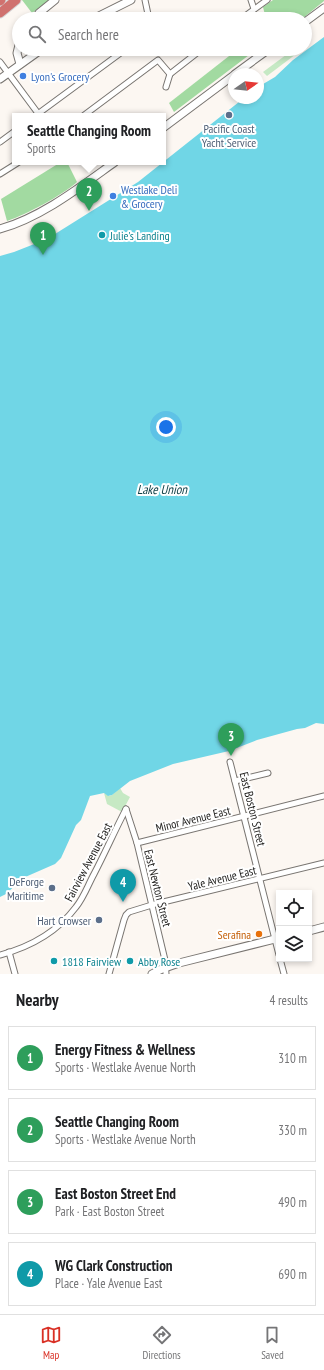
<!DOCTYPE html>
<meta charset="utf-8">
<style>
body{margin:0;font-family:"PT Sans Narrow",sans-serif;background:#f6f6f6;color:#202124}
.controls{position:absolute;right:12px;bottom:12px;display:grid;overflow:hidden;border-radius:0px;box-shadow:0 2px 6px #0003}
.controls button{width:36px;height:36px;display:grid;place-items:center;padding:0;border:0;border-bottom:1px solid #e0e0e0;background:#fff;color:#202124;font:20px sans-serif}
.compass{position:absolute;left:228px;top:68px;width:36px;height:36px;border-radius:50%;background:#fff;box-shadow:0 2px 6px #0003;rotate:76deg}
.you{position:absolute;left:166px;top:427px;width:14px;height:14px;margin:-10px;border:3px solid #fff;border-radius:50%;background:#1a73e8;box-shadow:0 0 0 6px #1a73e833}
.badge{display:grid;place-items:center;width:26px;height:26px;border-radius:50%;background:#d93025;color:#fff;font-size:13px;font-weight:700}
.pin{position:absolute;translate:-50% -33px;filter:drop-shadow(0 1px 2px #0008)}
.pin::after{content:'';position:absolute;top:21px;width:14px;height:12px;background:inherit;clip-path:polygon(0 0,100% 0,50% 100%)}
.popup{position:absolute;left:12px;top:113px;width:154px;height:52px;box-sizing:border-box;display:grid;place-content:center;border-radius:0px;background:#fff;filter:drop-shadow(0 1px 3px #0005);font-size:13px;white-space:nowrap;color:#757577}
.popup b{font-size:15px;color:#202124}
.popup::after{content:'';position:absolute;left:50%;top:100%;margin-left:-8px;border:8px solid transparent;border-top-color:#fff}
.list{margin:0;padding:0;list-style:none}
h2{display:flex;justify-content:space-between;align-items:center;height:52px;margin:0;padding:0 16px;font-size:17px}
h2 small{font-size:13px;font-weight:400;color:#757577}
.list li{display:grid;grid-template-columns:26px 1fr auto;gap:12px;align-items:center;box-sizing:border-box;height:64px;margin:0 8px 8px;padding:0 8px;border:1px solid #e0e0e0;border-radius:0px}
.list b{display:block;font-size:15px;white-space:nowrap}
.list p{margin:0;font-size:13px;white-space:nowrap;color:#757577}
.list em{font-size:13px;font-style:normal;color:#757577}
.icon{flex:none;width:22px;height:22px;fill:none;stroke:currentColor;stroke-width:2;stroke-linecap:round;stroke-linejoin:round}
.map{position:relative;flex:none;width:324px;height:974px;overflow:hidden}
.search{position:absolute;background:#fff;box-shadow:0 2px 6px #0003;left:12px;right:12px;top:12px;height:44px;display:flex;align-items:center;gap:10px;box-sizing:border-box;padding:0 14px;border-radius:22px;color:#757577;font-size:15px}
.sheet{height:340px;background:#fff}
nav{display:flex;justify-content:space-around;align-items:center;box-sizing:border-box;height:56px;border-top:1px solid #e0e0e0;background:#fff;font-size:11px;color:#757577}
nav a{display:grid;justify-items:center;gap:2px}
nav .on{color:#d93025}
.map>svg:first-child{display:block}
.green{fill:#c6e9c4}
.forest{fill:#a2daa1}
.water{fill:#70d6e6}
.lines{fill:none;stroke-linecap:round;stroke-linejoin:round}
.street-casing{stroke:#797571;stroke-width:7}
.secondary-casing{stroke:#797571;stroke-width:9}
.highway-casing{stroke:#d6d6d6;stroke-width:11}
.street{stroke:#fff;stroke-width:5}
.secondary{stroke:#fff;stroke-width:7}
.highway{stroke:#d0716e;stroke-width:9}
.shop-dot{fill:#3f7fe0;stroke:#fff;stroke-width:1.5}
.service-dot{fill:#5c6f8a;stroke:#fff;stroke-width:1.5}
.culture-dot{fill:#0f9aa8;stroke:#fff;stroke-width:1.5}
.food-dot{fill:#e8710a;stroke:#fff;stroke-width:1.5}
.labels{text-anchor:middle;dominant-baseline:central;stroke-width:4;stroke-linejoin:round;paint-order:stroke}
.shop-label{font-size:12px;fill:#366cbe;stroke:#fff;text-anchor:start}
.service-label{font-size:12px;fill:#4e5e75;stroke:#fff;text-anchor:end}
.culture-label{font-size:12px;fill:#0d838f;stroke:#fff;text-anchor:start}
.street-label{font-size:12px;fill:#1e1d1b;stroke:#fff}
.food-label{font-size:12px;fill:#c56008;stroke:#fff;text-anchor:end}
.water-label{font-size:13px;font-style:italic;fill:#0e3e45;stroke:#fff}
</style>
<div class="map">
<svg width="324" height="974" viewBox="0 0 324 974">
<rect width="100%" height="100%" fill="#fcf7f2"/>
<g class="green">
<path d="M294,49H299L300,51L267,76L263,72Z"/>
<path d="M120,788L123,793L130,797L122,812L107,804L104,793L109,796L112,795Z"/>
</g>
<g class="forest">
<path d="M22,0H51L32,13Z"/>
<path d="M273,0H324V1L302,19H266L263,7Z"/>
<path d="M238,49H257L174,112L169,103Z"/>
<path d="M61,162H67L77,182C61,196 27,214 7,221L1,199Z"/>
</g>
<path class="water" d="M324,37V724L316,723L305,728L297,729L257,740L229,751L173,764L130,781L112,795L108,796L104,793L90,796L81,820L76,825L61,858L55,864L23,878L6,894L0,897V256L14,252L47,239L138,182L244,98H258V87L275,77L293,60Z"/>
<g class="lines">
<g class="street-casing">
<g id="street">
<path d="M145,0L149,19"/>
<path d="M251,0L254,9"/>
<path d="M241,19L267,0"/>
<path d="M0,62L40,116"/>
<path d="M170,74L202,49"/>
<path d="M166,87L170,74"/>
<path d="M35,116L126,49"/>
<path d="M83,116L158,60L170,74"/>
<path d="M0,142L15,131"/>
<path d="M0,174L19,162"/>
<path d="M230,762L279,955"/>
<path d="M235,781L268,773"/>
<path d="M126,809L137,843L165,960L166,974"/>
<path d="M137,843L324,796"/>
<path d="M9,952L15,974"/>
<path d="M0,955C30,947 58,931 76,907C84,897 88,885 94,874C105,853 115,830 126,809"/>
<path d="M280,959L284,974"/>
<path d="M109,974L124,920L126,915L129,912L155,904L324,863"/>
</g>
</g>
<g class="secondary-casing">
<g id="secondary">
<path d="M35,19L39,13L55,0"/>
<path d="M93,19L131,0"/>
<path d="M305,22L324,8"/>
<path d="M19,45L17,53L20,64"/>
<path d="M235,74L269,49"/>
<path d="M0,79L42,49"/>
<path d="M163,128L234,75"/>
<path d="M0,229C42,217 80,187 115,162"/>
<path d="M309,931L324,927"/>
<path d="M152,974L162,969L179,963L279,938"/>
</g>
</g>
<g class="highway-casing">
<g id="highway">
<path d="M0,1L1,0"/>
<path d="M0,13L16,0"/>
</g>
</g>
<use href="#street" class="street"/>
<use href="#secondary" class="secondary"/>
<use href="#highway" class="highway"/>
</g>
<g class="shop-dot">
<circle cx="23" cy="76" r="4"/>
<circle cx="113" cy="196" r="4"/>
</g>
<g class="service-dot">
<circle cx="229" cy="115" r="4"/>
<circle cx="52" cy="888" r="4"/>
<circle cx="99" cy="920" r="4"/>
</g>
<g class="culture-dot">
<circle cx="102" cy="235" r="4"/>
<circle cx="54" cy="961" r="4"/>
<circle cx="130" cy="961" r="4"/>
</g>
<circle class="food-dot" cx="259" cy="934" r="4"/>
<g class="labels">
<g class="shop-label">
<text x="31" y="76">Lyon's Grocery</text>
<text x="121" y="189">Westlake Deli<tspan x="121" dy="14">&amp; Grocery</tspan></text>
</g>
<g class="service-label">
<text x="229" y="128" text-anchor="middle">Pacific Coast<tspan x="229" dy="14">Yacht Service</tspan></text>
<text x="44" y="881">DeForge<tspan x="44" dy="14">Maritime</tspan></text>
<text x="91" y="920">Hart Crowser</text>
</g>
<g class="culture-label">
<text x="110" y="235">Julie's Landing</text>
<text x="62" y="961">1818 Fairview</text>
<text x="138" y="961">Abby Rose</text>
</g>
<g class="street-label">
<text transform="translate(253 809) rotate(76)">East Boston Street</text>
<text transform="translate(193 819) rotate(-14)">Minor Avenue East</text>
<text transform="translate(88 862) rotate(-62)">Fairview Avenue East</text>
<text transform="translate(222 878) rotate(-14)">Yale Avenue East</text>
<text transform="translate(158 888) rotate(76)">East Newton Street</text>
</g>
<g class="food-label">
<text x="251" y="934">Serafina</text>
</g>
<g class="water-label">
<text x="162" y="489">Lake Union</text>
</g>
</g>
</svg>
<div class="controls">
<button><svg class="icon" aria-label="locate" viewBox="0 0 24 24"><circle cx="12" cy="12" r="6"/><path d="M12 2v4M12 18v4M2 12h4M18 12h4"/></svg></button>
<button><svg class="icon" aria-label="layers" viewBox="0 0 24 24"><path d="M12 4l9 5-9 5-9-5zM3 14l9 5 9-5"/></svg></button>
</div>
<svg class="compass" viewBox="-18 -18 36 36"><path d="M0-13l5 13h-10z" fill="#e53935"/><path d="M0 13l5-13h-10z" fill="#757577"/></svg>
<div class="you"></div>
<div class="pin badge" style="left:43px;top:255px;background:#2e9e5b">1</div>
<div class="pin badge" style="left:89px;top:211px;background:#2e9e5b">2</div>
<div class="popup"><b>Seattle Changing Room</b>Sports</div>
<div class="pin badge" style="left:231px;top:756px;background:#2e9e5b">3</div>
<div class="pin badge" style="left:123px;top:902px;background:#0f9aa8">4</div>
<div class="search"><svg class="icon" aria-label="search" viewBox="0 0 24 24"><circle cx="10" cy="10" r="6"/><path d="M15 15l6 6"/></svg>Search here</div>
</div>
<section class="sheet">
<h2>Nearby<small>4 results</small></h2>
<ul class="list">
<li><span class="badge" style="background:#2e9e5b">1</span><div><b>Energy Fitness &amp; Wellness</b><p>Sports · Westlake Avenue North</p></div><em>310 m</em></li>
<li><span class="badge" style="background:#2e9e5b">2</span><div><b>Seattle Changing Room</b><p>Sports · Westlake Avenue North</p></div><em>330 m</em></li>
<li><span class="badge" style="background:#2e9e5b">3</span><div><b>East Boston Street End</b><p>Park · East Boston Street</p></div><em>490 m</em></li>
<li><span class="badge" style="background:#0f9aa8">4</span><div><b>WG Clark Construction</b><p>Place · Yale Avenue East</p></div><em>690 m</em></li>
</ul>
</section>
<nav>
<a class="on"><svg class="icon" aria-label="map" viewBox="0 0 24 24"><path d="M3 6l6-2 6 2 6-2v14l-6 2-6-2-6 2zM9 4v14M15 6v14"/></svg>Map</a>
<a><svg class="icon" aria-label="directions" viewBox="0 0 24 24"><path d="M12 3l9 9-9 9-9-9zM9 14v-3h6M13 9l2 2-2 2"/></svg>Directions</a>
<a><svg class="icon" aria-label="saved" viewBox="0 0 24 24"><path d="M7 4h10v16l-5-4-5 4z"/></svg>Saved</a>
</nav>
